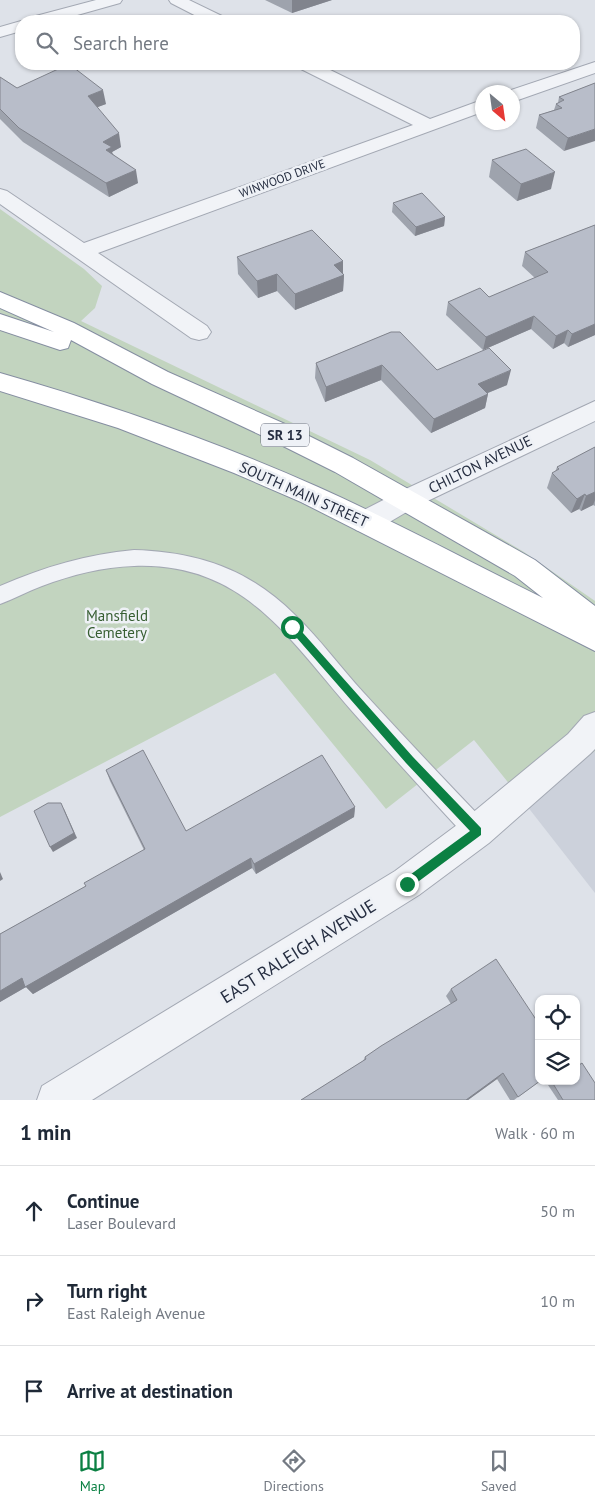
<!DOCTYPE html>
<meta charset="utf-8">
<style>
body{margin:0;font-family:"PT Sans",sans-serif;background:#f2f2f3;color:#1f2937}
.controls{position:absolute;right:15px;bottom:15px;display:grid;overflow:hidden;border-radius:10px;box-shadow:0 1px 4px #0004}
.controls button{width:45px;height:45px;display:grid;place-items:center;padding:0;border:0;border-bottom:1px solid #e0e1e3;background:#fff;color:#1f2937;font:25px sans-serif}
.compass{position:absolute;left:475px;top:85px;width:45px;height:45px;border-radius:50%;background:#fff;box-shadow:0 1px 4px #0004;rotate:151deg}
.stop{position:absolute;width:15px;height:15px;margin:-11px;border:4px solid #0b8043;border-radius:50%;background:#fff}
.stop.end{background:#0b8043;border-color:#fff;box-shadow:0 1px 5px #0008}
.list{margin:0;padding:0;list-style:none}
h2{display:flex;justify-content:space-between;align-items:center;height:65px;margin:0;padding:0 20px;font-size:21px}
h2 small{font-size:16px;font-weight:400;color:#747a83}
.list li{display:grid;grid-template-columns:32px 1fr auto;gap:15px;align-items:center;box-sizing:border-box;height:90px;padding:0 20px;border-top:1px solid #e0e1e3}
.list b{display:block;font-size:19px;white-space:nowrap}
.list p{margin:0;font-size:16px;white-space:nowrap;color:#747a83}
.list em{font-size:16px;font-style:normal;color:#747a83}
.icon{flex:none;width:28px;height:28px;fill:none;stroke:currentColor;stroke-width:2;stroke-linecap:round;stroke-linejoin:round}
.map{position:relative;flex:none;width:595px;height:1100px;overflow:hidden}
.search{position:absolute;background:#fff;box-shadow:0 1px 4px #0004;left:15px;right:15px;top:15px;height:55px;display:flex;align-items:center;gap:12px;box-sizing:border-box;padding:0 18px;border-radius:20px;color:#747a83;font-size:19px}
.sheet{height:335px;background:#fff}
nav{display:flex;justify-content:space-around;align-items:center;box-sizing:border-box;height:70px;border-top:1px solid #e0e1e3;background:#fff;font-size:14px;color:#747a83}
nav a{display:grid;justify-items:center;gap:2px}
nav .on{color:#0b8043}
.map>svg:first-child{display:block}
.built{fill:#ccd1db}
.green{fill:#c2d4bf}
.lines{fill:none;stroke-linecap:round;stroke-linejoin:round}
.service-casing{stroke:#a3a8b3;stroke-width:2}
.minor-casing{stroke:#a3a8b3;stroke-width:2}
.trunk-casing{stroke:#858ea1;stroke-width:2}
.service{fill:#f1f3f7;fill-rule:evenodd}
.minor{fill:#f1f3f7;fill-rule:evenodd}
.trunk{fill:#fff;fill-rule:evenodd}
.wall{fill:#9ea3ad}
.shaded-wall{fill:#81848d}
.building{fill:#b8bdc9;stroke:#81848d}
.route{fill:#0b8043}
.labels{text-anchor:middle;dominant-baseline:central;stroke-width:5;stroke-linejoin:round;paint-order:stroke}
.far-street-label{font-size:12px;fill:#262e41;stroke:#eef1f6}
.shield{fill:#eef1f6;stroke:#626877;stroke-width:1}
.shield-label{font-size:14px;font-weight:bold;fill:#262e41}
.street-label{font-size:15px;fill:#262e41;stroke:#eef1f6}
.park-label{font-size:15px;fill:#375e32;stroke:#eef1f6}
.near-street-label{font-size:18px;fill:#262e41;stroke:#eef1f6}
</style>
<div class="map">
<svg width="595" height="1100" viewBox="0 0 595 1100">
<rect width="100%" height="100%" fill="#dee2e9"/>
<path class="built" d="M595,751V893L527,806Z"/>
<path class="green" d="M0,209L84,269L102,286L95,308L81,321L370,460L524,552L595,601V751L527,806L474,740L386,809L275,673L0,817Z"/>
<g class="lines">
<g class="service-casing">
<path id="service" d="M134,550C198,552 249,569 295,615C320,639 340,667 363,692C403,736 444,779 486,823L489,831L486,839L477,843L468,839C429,797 390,754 351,710C288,638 243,562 134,566C103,567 71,575 42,586C28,591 14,599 0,604V586C44,567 87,554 134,550Z"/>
</g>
<g class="minor-casing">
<g id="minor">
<path d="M96,0H122L120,3L56,21H30L32,17Z"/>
<path d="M169,0H189L224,17L226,21H206L171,3Z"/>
<path d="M21,21V31L0,37V27Z"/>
<path d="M595,62V73L518,100L512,101V92H505Z"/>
<path d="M296,64H318L430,119L482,100V112L98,253L207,326L211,332L207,338L199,340L191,338L0,204V189L7,191L84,243L413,125L299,68Z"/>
<path d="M595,401V421L415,507L376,530L366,533L356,530L353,522L356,514L397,493Z"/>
<path d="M595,712V749L590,754L489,843L419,895L92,1100H37L42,1086L395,871L465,819L568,734L584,716Z"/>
</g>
</g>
<g class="trunk-casing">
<path id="trunk" d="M0,292L74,323L168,372L285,424L353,458L535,560L595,606V651L301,502L234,473L118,428L0,391V373C108,404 215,441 318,487C394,521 468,561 543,598L515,576L335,472L267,438L152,384L71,340L68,348L60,350L0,330V314L54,332L0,308Z"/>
</g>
<use href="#service" class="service"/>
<use href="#minor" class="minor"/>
<use href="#trunk" class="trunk"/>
</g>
<g class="wall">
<path d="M265,0H332L292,13Z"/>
<path d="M0,77L17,88L106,104L97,107L121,147L112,152L113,154L138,183L109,197L23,142L0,119Z"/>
<path d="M595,83L564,151L536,128L539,115L554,110L556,104L558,103L559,97Z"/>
<path d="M492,160L551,189L517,201L489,177Z"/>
<path d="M393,203L445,217L444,226L415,236L392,212Z"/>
<path d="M595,225V335L568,347L564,343L553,349L531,329L483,350L446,315L448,302L489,297L535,278L522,266L525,252Z"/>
<path d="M237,257L343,261V273L344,275L343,291L295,310L277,291L258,298L238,274Z"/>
<path d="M391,332L437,370L507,385L488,393L485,408L431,433L381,380L325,402L315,378L316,363Z"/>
<path d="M595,447V506L593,505L581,511L579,509L571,513L547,488L552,473L555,472L557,467Z"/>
<path d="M106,770L186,831L355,807L354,817L256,874L252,868L33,994L26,987L0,1002V934L86,886L144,850L110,781Z"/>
<path d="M451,989L540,1081L514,1100H510L497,1079L468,1100H301L363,1061L365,1057L451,1004L446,996Z"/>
<path d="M554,1081L595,1100H558L548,1085Z"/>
</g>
<g class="shaded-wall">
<path d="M292,0H332L292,13Z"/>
<path d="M103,90L106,104L90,110L88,96Z"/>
<path d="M595,129V141L564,151L568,138Z"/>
<path d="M119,133L121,147L112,152L114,161L108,164L103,142Z"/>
<path d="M136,170L138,183L109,197L106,183Z"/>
<path d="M555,172L551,189L517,201L521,184Z"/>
<path d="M445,217L444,226L415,236L416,227Z"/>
<path d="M343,261V275H344L343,291L295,310V294L334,265Z"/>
<path d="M277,274V291L258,298L257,281Z"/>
<path d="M534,316L531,329L483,350L486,337Z"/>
<path d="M595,324V335L568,347L572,334Z"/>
<path d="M568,330L564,343L553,349L556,336Z"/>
<path d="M382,365L381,380L325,402L326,387Z"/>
<path d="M511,370L507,385L475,398L478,384Z"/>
<path d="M488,394L485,408L431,433L434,419Z"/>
<path d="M595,492V500L593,505L581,511L586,496Z"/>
<path d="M585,494L579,509L571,513L577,499Z"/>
<path d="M355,807L354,817L256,874L254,864Z"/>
<path d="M64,809L77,838L53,852L50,847Z"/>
<path d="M251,858L252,868L33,994L26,987L0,1002V991L22,978Z"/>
<path d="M0,872L3,879L0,881Z"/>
<path d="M503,1073L497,1079L468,1100H466Z"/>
</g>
<g class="building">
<path d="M69,64L103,90L88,96L119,133L103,142L112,147L106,150L136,170L106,183L19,128L0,109V77L17,88Z"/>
<path d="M595,83V129L568,138L539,115L562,108L556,104L564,100L559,97Z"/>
<path d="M526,149L555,172L521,184L492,160Z"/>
<path d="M422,193L445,217L416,227L393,203Z"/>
<path d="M595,225V324L572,334L568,330L556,336L534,316L486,337L448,302L480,288L489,297L548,272L525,252Z"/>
<path d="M312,230L343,261L334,265L344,275L295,294L277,274L257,281L237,257Z"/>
<path d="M391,332H400L437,370L489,348L511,370L478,384L488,394L434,419L382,365L326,387L316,363Z"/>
<path d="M595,447V492L586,496L585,494L577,499L552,473L559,469L557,467Z"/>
<path d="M143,750L186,831L322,755L355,807L254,864L251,858L25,987L22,978L0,991V934L86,886L84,883L145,849L106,770Z"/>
<path d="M48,803H61L74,833L50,847L34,811Z"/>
<path d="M496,959L539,1024V1081H540L518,1097L503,1073L466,1100H301L366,1059L365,1057L381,1046L457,1000L451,989Z"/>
<path d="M582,1063L595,1083V1100H563L552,1082L554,1081H576V1067Z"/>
</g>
<path class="route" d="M292,623L295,624L413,757L481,828V835L411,887H403V880L470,831L406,763L289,629L288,627Z"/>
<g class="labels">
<g class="far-street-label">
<text transform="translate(282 178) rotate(-20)">WINWOOD DRIVE</text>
</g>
<rect class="shield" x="261" y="423.5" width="48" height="23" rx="4"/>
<g class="shield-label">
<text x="285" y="435">SR 13</text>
</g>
<g class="street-label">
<text transform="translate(480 464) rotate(-26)">CHILTON AVENUE</text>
<text transform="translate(304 494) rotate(24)">SOUTH MAIN STREET</text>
</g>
<g class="park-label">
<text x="117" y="615">Mansfield<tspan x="117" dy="17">Cemetery</tspan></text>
</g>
<g class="near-street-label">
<text transform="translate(298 951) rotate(-32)">EAST RALEIGH AVENUE</text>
</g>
</g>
</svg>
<div class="controls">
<button><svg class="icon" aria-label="locate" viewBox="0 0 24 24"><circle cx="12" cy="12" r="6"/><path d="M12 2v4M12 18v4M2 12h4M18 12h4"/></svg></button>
<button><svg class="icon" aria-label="layers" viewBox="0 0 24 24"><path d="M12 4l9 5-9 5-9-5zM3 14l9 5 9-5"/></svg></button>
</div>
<svg class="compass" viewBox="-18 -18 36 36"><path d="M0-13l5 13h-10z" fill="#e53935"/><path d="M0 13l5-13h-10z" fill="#747a83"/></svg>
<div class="stop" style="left:292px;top:627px"></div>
<div class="stop end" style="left:407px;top:884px"></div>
<div class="search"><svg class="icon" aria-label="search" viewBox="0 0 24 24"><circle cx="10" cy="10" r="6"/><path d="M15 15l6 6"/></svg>Search here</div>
</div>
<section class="sheet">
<h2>1 min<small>Walk · 60 m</small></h2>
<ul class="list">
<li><svg class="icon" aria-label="ahead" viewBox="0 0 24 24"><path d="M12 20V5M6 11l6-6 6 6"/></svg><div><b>Continue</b><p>Laser Boulevard</p></div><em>50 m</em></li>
<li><svg class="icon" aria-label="right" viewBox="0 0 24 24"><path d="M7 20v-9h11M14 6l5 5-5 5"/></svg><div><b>Turn right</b><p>East Raleigh Avenue</p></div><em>10 m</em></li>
<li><svg class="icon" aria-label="arrive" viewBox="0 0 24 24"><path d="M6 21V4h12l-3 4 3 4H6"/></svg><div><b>Arrive at destination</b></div></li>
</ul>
</section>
<nav>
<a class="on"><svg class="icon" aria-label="map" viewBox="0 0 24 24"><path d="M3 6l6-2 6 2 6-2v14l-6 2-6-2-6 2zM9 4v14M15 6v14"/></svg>Map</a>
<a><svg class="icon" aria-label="directions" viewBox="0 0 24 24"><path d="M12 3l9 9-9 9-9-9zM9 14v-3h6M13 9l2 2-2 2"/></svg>Directions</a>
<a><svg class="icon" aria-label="saved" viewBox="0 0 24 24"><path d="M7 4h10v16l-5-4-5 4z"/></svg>Saved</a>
</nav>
